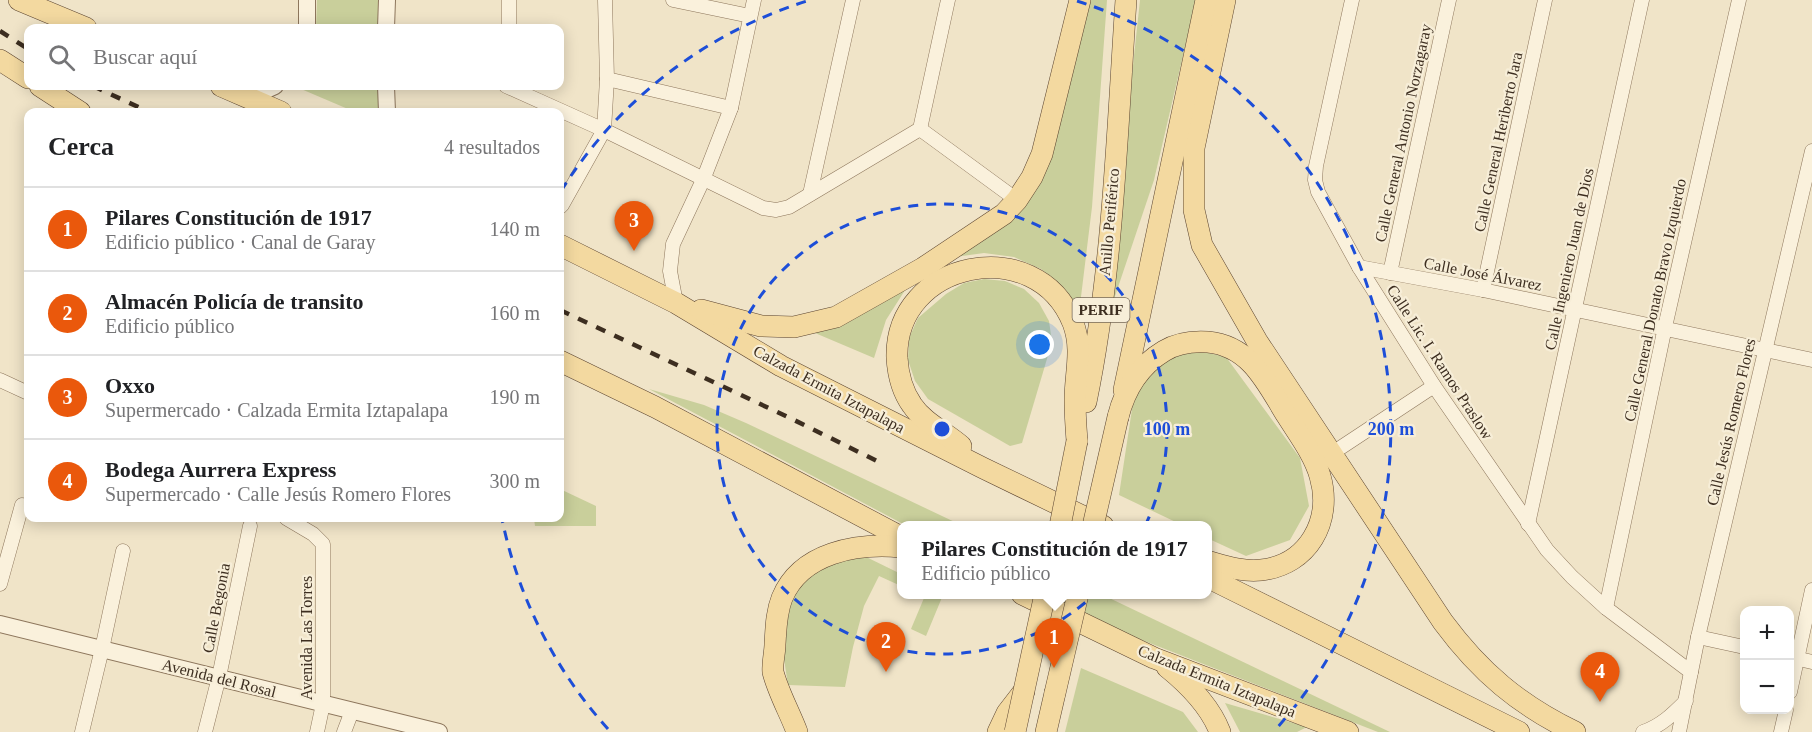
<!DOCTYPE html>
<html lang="es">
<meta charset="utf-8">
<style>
body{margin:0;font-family:Georgia,serif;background:#f2f2f2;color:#202124}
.controls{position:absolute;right:18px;bottom:18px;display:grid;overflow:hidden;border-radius:12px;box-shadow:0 3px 15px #0003}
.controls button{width:54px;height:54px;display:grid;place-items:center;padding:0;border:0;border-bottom:2px solid #e0e0e0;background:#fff;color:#202124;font:30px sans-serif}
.you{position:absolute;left:1040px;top:345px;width:21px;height:21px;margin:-15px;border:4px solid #fff;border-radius:50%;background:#1a73e8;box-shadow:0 0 0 9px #1a73e833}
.badge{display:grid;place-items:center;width:39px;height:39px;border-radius:50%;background:#ea580c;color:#fff;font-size:20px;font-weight:700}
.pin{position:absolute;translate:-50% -50px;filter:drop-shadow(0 2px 3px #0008)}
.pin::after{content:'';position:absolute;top:32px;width:21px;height:18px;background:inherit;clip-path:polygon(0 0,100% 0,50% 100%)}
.popup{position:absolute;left:897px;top:521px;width:315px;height:78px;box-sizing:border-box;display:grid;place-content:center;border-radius:12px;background:#fff;filter:drop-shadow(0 2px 4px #0005);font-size:20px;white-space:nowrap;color:#757577}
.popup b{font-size:22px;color:#202124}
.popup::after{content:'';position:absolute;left:50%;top:100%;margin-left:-12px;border:12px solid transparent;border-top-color:#fff}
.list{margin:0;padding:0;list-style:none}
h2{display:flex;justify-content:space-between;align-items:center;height:78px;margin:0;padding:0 24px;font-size:26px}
h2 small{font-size:20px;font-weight:400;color:#757577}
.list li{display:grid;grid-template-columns:39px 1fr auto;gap:18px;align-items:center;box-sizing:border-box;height:84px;padding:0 24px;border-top:2px solid #e0e0e0}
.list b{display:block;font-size:22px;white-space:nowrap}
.list p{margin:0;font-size:20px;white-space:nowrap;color:#757577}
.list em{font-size:20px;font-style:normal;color:#757577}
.icon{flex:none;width:33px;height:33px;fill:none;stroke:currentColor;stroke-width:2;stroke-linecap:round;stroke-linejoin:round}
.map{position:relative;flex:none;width:1812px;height:732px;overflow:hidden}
.search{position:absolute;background:#fff;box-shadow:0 3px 15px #0003;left:24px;top:24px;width:540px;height:66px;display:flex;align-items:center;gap:15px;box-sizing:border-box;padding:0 21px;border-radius:12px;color:#757577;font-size:22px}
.panel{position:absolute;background:#fff;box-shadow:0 3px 15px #0003;left:24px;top:108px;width:540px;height:414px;border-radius:12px}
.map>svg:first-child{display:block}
.green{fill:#c9cf9b}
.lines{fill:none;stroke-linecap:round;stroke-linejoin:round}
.minor-casing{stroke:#8d765c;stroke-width:15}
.tertiary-casing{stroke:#8d765c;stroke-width:18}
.primary-casing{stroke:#5b4430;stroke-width:22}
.minor{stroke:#faf1dc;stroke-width:14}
.tertiary{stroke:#faf1dc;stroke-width:16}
.primary{stroke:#f3d9a0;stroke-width:21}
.rail{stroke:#3d2e20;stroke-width:4.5;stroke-dasharray:10 10;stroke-linecap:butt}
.primary-bridge-casing{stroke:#5b4430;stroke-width:22;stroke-linecap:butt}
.primary-bridge{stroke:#f3d9a0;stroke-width:21}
.ring{fill:none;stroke:#1d4ed8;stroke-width:3;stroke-dasharray:10 8}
.labels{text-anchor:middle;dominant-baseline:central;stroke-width:4.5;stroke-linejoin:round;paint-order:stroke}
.shield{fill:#f7eed8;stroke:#756857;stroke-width:1.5}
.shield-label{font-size:15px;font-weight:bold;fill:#3d2e20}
.street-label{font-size:16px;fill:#3d2e20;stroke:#f7eed8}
.centre{fill:#1d4ed8;stroke:#f7eed8;stroke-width:3}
.ring-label{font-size:18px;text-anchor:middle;font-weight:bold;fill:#1d4ed8;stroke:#f7eed8;stroke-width:4.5;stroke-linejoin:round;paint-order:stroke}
</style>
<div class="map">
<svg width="1812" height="732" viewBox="0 0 1812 732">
<rect width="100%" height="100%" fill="#f0e4c8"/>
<g class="green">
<path d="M317,0H383V28H316Z"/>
<path d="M1084,0H1107L1092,207L1079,313L1063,288L1041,269L1014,257L984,253L955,257L1010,218Z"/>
<path d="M1140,0H1196L1154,180L1105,326Z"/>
<path d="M294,86H382L383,112H355Z"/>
<path d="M984,279L1005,281L1024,289L1039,303L1049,321L1052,342L1022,443L1010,446L928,399L915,381L908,360L909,338L918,318L946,294L964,283Z"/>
<path d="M907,287L886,320L874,358L815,333Z"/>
<path d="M1204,352L1226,357L1300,458L1309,506L1290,540L1246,556L1207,538V526L1182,525L1119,495L1134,396L1145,377L1162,362L1182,353Z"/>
<path d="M649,389L704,405L746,423L961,525H905Z"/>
<path d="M560,489L596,506V526H535L534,519H415V518H560Z"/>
<path d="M856,552L901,574V586L879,576L864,606L853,647L845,687L788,685L784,659L785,610L808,571Z"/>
<path d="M917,595H943L926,636L911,629L924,598Z"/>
<path d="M1045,595H1103L1390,732H1378L1129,635Z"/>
<path d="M1081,668L1183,712L1198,732H1065Z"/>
<path d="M1225,703L1307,727L1297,732H1240Z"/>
</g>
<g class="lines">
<g class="minor-casing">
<g id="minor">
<path d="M673,0L750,16"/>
<path d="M1352,0L1316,166L1315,180L1318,192L1359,267L1434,386L1547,550L1572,577L1606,608L1691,672"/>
<path d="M509,28V0"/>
<path d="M607,79L731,108"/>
<path d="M506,86L604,130L763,208L776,210L789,207L920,129"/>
<path d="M920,129L948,0"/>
<path d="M920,129L1017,200"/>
<path d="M810,194L853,0"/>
<path d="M560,207L562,205L604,130L607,79L605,0"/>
<path d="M1359,267L1483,290L1812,360"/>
<path d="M1390,273L1449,0"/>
<path d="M1483,290L1545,0"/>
<path d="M676,303L670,271L673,244L703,180L731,108L754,0"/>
<path d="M0,380L28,393"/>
<path d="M1331,454L1434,386"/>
<path d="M286,518L313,534L323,544V704L317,732"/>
<path d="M1528,524L1642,0"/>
<path d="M0,584L22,505"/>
<path d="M1606,608L1665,327L1739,0"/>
<path d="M1698,637L1744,647"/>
<path d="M1790,657L1812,662"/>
<path d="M1790,692L1812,590"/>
<path d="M82,732L102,649L123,551"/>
<path d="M205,732L219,677L250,526"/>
<path d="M344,732L352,711"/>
<path d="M1643,732C1661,726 1673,714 1686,701"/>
<path d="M1679,732L1698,637L1812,151"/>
<path d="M1781,732L1786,710"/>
</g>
</g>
<g class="tertiary-casing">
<g id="tertiary">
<path d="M307,0V28"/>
<path d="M386,28L387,0"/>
<path d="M386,86L387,112"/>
<path d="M239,93L264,91L275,86"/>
<path d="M0,624L439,732"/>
</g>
</g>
<g class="primary-casing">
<g id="primary">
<path d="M19,0L86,28"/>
<path d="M1225,0L1194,148V210L1202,245L1257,341L1443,622C1480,672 1519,705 1575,732"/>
<path d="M0,60L28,78"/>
<path d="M40,86L80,112"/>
<path d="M221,86L281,112"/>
<path d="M560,245L676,303L781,366L983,468L1103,526"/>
<path d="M701,310L761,326L794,327L836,317L923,268L1004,214L1017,200L1032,177L1042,154L1080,0"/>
<path d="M560,361L655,407L901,537"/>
<path d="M1124,390L1206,0"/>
<path d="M1086,402C1113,271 1117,134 1126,0"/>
<path d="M1118,417C1125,389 1139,366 1164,351C1177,343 1193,341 1208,342C1251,346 1267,384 1287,416C1299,435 1314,455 1320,476C1333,521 1308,565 1261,570C1242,572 1225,566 1207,561"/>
<path d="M961,446C945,432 924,423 912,405C902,391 898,374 897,358C894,261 1036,231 1073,323C1083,349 1075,374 1075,400C1075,414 1076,428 1077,441"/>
<path d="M1207,577L1519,732"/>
<path d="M1022,594L1154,658L1348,732"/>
<path d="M1167,667C1188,684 1210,706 1220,732"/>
<path d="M797,732C790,713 778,692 773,672C772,663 775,653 775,644C776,629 776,613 782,598C801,552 857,543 901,547"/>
<path d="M998,732L1007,713L1024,691"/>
<path d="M1046,732L1055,693"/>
</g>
</g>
<use href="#minor" class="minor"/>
<use href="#tertiary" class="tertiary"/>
<use href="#primary" class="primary"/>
<g class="rail">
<path d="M0,31L28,49"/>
<path d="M93,86L149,112"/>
<path d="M560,310L792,419L883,464"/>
</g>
<g class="primary-bridge-casing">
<g id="primary-bridge">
<path d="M1060,526L1077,441"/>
<path d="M1093,526L1118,417"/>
<path d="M1055,693L1078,594"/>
<path d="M1015,732L1045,594"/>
</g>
</g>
<use href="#primary-bridge" class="primary-bridge"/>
</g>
<g class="ring">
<circle cx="942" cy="429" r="225"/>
<path d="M608 729A449 449 0 0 1 502 519M561 191A449 449 0 0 1 807 1M1077 1A449 449 0 0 1 1276 729"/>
</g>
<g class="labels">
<rect class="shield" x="1072.5" y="298" width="57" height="24" rx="4.5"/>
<g class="shield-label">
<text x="1101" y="310">PERIF</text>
</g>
<g class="street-label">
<text transform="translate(1403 133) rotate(-78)">Calle General Antonio Norzagaray</text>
<text transform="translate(1498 142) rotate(-78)">Calle General Heriberto Jara</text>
<text transform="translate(1109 222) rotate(-85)">Anillo Periférico</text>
<text transform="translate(1569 259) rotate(-78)">Calle Ingeniero Juan de Dios</text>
<text transform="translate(1483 274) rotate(11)">Calle José Álvarez</text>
<text transform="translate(1655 300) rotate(-78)">Calle General Donato Bravo Izquierdo</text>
<text transform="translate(1440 362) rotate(57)">Calle Lic. I. Ramos Praslow</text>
<text transform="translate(829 389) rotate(28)">Calzada Ermita Iztapalapa</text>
<text transform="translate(1731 422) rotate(-77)">Calle Jesús Romero Flores</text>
<text transform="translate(216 608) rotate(-79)">Calle Begonia</text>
<text transform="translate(306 638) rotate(-90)">Avenida Las Torres</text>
<text transform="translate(219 678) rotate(14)">Avenida del Rosal</text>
<text transform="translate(1217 681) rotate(22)">Calzada Ermita Iztapalapa</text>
</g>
</g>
<circle cx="942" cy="429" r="9" class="centre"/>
<g class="ring-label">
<text x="1167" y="435">100 m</text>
<text x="1391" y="435">200 m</text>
</g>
</svg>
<div class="controls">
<button>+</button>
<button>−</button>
</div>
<div class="you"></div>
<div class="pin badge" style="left:1054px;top:668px">1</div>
<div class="popup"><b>Pilares Constitución de 1917</b>Edificio público</div>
<div class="pin badge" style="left:886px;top:672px">2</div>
<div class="pin badge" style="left:634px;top:251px">3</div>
<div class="pin badge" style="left:1600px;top:702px">4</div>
<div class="search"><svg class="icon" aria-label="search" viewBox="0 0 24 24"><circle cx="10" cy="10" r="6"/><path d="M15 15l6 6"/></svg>Buscar aquí</div>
<section class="panel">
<h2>Cerca<small>4 resultados</small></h2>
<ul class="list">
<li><span class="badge">1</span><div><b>Pilares Constitución de 1917</b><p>Edificio público · Canal de Garay</p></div><em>140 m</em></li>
<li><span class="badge">2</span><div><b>Almacén Policía de transito</b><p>Edificio público</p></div><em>160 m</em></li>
<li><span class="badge">3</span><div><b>Oxxo</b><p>Supermercado · Calzada Ermita Iztapalapa</p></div><em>190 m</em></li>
<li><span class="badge">4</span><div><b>Bodega Aurrera Express</b><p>Supermercado · Calle Jesús Romero Flores</p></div><em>300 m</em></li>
</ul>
</section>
</div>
